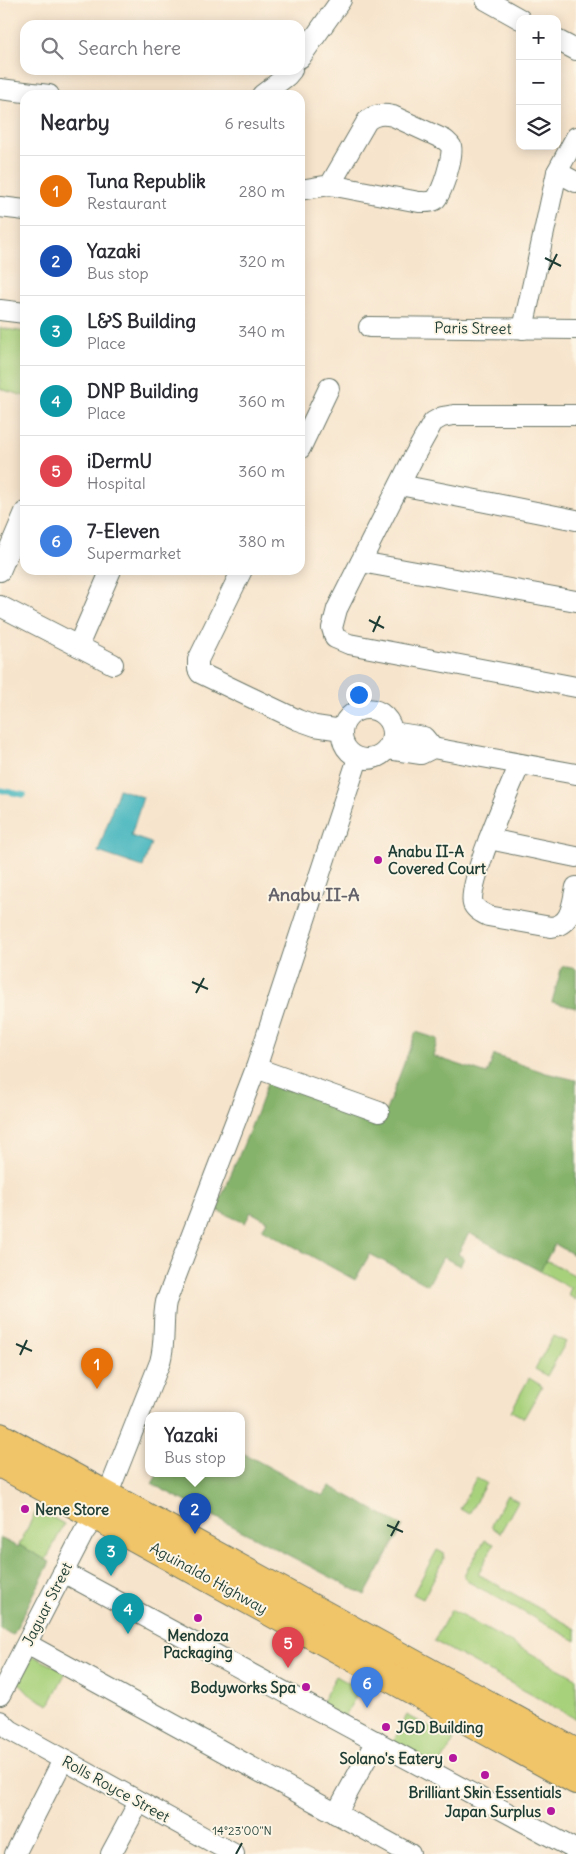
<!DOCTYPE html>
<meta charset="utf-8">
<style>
body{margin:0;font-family:Delius,sans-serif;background:#f7f7f7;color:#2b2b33}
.controls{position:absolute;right:15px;top:15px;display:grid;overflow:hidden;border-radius:10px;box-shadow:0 2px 12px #0003}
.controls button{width:45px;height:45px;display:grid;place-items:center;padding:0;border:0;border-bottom:1px solid #e1e1e2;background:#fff;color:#2b2b33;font:25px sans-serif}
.you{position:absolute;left:358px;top:694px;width:18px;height:18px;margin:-12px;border:4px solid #fff;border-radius:50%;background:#1a73e8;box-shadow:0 0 0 8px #1a73e833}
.badge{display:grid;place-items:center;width:32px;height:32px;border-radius:50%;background:#111827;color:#fff;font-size:16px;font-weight:700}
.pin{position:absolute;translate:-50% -41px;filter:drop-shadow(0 1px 2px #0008)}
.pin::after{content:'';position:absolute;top:26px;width:18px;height:15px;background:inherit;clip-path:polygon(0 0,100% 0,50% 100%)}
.popup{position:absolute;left:145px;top:1412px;width:100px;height:65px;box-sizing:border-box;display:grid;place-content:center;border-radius:10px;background:#fff;filter:drop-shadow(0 1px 4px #0005);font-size:16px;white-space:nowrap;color:#7c7c81}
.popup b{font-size:19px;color:#2b2b33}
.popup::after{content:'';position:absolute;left:50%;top:100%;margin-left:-10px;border:10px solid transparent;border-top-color:#fff}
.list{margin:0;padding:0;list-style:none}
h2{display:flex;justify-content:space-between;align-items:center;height:65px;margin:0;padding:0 20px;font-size:21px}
h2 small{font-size:16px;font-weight:400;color:#7c7c81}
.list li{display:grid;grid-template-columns:32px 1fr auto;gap:15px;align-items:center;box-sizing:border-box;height:70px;padding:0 20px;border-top:1px solid #e1e1e2}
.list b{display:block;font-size:19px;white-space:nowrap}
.list p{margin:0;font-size:16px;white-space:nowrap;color:#7c7c81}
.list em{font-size:16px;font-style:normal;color:#7c7c81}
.icon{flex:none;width:28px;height:28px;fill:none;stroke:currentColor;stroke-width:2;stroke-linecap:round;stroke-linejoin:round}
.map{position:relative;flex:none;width:576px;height:1854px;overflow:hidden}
.search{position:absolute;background:#fff;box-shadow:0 2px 12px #0003;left:20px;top:20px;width:285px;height:55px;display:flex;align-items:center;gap:12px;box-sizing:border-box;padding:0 18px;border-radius:15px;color:#7c7c81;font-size:19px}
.panel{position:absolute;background:#fff;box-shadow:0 2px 12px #0003;left:20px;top:90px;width:285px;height:485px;border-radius:15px}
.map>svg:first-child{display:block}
.green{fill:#a8d17c;stroke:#648758}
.forest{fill:#86b36c;stroke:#527850}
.water{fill:#48b7bf;stroke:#347a7a}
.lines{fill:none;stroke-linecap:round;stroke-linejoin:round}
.stream{stroke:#48b7bf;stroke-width:5.5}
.minor-casing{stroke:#6b7769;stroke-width:22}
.trunk-casing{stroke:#6b7769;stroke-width:30}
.minor{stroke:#fff;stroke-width:20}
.trunk{stroke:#f0c469;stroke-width:28}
.ticks{fill:none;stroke:#1f3d34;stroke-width:2}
.poi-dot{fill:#b5179e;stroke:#fcf5e5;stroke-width:2}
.labels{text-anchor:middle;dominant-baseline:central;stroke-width:4;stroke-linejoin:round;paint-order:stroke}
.street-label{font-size:15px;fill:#1f3d34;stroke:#fcf5e5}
.poi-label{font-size:15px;font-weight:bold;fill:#1f3d34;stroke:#fcf5e5;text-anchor:start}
.quarter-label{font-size:18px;font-weight:bold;fill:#63626b;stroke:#fcf5e5}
.ticks-label{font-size:12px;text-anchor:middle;fill:#1f3d34;stroke:#fcf5e5;stroke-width:4;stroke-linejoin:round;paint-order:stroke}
</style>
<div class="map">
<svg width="576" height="1854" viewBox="0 0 576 1854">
<rect width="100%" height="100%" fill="#fcf5e5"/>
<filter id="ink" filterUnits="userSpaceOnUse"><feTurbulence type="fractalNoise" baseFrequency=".02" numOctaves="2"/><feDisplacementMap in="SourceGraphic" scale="10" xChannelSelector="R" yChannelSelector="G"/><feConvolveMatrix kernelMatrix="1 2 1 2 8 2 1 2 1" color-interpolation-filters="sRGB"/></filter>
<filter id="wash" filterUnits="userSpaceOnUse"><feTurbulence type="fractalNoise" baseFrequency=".0096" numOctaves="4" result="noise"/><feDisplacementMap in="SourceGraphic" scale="20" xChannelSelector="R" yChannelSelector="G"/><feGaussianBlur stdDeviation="1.12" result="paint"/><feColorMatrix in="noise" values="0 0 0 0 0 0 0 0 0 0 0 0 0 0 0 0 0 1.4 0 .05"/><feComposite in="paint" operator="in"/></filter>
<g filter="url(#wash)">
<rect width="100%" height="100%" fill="#f7e4cc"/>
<g class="green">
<path d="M0,328L25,332V396L0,389Z"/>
<path d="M546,1260L576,1276V1300L568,1295L571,1288L540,1271Z"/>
<path d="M553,1336L566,1342L547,1376L535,1369Z"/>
<path d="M529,1378L542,1386L524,1418L511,1411Z"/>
<path d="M476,1478L486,1483L469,1514L460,1509Z"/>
<path d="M507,1495L518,1501L500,1533L492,1527V1523Z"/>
<path d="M37,1509L64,1524L46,1560L19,1545Z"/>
<path d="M485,1540L494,1544L478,1574L576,1629V1641L467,1581L464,1578L465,1573Z"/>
<path d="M437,1550L443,1553L444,1559L423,1599L413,1594Z"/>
<path d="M451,1610L576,1678V1719L434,1641Z"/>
<path d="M33,1656L66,1672L49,1705L29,1694L17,1681Z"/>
<path d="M336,1676L360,1689L344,1718L320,1705Z"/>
<path d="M407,1715L454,1740L438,1768L392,1744Z"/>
</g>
<g class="forest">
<path d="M562,966L576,969V1008L552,1002Z"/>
<path d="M416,1032L438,1039L433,1056L487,1074L494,1055L546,1073L576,1080V1256L555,1244L540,1271L469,1233L458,1254L464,1258L460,1266L443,1257L428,1285L370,1254L355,1280L262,1229L267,1221L251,1212L245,1223L216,1210C233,1167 254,1125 268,1080L382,1121Z"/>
<path d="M241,1452L323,1496L330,1486L403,1526L365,1595L152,1484L158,1473H241Z"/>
<path d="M0,1538L18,1547L19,1545L50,1562L13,1635L0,1629Z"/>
</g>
<path class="water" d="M119,789L143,797L131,836L151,843L143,867L98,852Z"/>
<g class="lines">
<path class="stream" d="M0,790L24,795"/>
</g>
</g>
<g filter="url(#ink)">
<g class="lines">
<g class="minor-casing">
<g id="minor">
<path d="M486,0L520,19"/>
<path d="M557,40L576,50"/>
<path d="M300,58L341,0"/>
<path d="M0,89L49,95"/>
<path d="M262,95L287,76L292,70"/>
<path d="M557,172L576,182"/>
<path d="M300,190L330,185L419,202C425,202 430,203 435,200C442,194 454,155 451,146C450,144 447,142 445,140L393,116C383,114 375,114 367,121L330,185"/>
<path d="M0,207L25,210"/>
<path d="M0,310L25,313"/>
<path d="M369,327L576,329"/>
<path d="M523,329L557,172L576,137"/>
<path d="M576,415H454L442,417L433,422L412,460L337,609L332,628L335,638L349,644L576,687"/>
<path d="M300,449L329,388"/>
<path d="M400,485L576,520"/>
<path d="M361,562L576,601"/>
<path d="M242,570L198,660V669L200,673L298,720L315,726L342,730"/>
<path d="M0,571L25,512"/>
<path d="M0,606L113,664"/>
<path d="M78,646L111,570"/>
<circle cx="367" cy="734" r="25"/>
<path d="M392,732L424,737L433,748"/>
<path d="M388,749L421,754L433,748L576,774"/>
<path d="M520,764C510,787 466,886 473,904C476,910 482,913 488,916L551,927C572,925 572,904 576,887"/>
<path d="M489,839L576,857"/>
<path d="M256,1068L379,1112"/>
<path d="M63,1572L576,1850"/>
<path d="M27,1644L410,1854"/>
<path d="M0,1695L84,1532L96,1516L107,1496L160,1362C166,1342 162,1321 166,1302L256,1068L358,758"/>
<path d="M0,1721L10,1730L234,1854"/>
<path d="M336,1814L376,1741"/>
<path d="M15,1854L63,1760"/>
<path d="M111,1854L139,1802"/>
</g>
</g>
<g class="trunk-casing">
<g id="trunk">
<path d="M0,1437L576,1753"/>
<path d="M0,1463L576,1780"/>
</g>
</g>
<use href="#minor" class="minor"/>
<use href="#trunk" class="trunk"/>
</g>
</g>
<path class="ticks" d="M545,258L561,266M549,270L557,254M369,620L384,628M373,632L380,616M192,982L208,989M196,993L204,978M16,1344L32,1351M20,1355L27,1340M387,1525L403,1532M391,1536L399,1521M236,1854L242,1843"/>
<g class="poi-dot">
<circle cx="378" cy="860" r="5"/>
<circle cx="25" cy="1509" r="5"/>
<circle cx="198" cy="1618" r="5"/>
<circle cx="306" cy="1687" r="5"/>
<circle cx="386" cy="1727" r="5"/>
<circle cx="453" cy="1758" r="5"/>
<circle cx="485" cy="1775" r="5"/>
<circle cx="551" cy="1811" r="5"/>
</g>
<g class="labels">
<g class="street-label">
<text transform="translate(473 328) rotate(1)">Paris Street</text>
<text transform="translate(209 1578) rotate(29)">Aguinaldo Highway</text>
<text transform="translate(47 1604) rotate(-63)">Jaguar Street</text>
<text transform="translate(116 1789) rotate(29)">Rolls Royce Street</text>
</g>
<g class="poi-label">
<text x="388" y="851">Anabu II-A<tspan x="388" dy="17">Covered Court</tspan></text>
<text x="35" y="1509">Nene Store</text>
<text x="198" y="1635" text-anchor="middle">Mendoza<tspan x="198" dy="17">Packaging</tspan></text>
<text x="296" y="1687" text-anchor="end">Bodyworks Spa</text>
<text x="396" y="1727">JGD Building</text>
<text x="443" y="1758" text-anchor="end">Solano's Eatery</text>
<text x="485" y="1792" text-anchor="middle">Brilliant Skin Essentials</text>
<text x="541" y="1811" text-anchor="end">Japan Surplus</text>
</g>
<g class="quarter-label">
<text x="314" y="894">Anabu II-A</text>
</g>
</g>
<g class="ticks-label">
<text x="242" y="1835">14°23'00"N</text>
</g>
</svg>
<div class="controls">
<button>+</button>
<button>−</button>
<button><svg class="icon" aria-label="layers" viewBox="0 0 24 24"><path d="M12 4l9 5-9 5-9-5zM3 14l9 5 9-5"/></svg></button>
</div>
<div class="you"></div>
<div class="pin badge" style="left:97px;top:1389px;background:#e8710a">1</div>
<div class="pin badge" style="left:195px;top:1534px;background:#1a4fb4">2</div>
<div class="popup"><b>Yazaki</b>Bus stop</div>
<div class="pin badge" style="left:111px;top:1576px;background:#0f9aa8">3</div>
<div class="pin badge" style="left:128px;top:1634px;background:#0f9aa8">4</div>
<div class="pin badge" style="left:288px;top:1668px;background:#e0444e">5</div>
<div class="pin badge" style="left:367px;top:1708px;background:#3f7fe0">6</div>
<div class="search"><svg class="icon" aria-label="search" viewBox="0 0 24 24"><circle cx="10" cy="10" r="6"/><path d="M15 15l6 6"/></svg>Search here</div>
<section class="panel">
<h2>Nearby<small>6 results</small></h2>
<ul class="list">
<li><span class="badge" style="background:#e8710a">1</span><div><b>Tuna Republik</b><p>Restaurant</p></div><em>280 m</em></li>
<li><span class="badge" style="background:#1a4fb4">2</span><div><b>Yazaki</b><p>Bus stop</p></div><em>320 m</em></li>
<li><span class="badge" style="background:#0f9aa8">3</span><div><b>L&amp;S Building</b><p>Place</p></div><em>340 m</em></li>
<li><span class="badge" style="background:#0f9aa8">4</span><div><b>DNP Building</b><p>Place</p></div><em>360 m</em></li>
<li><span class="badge" style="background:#e0444e">5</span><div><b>iDermU</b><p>Hospital</p></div><em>360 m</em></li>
<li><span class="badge" style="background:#3f7fe0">6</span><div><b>7-Eleven</b><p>Supermarket</p></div><em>380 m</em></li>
</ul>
</section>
</div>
